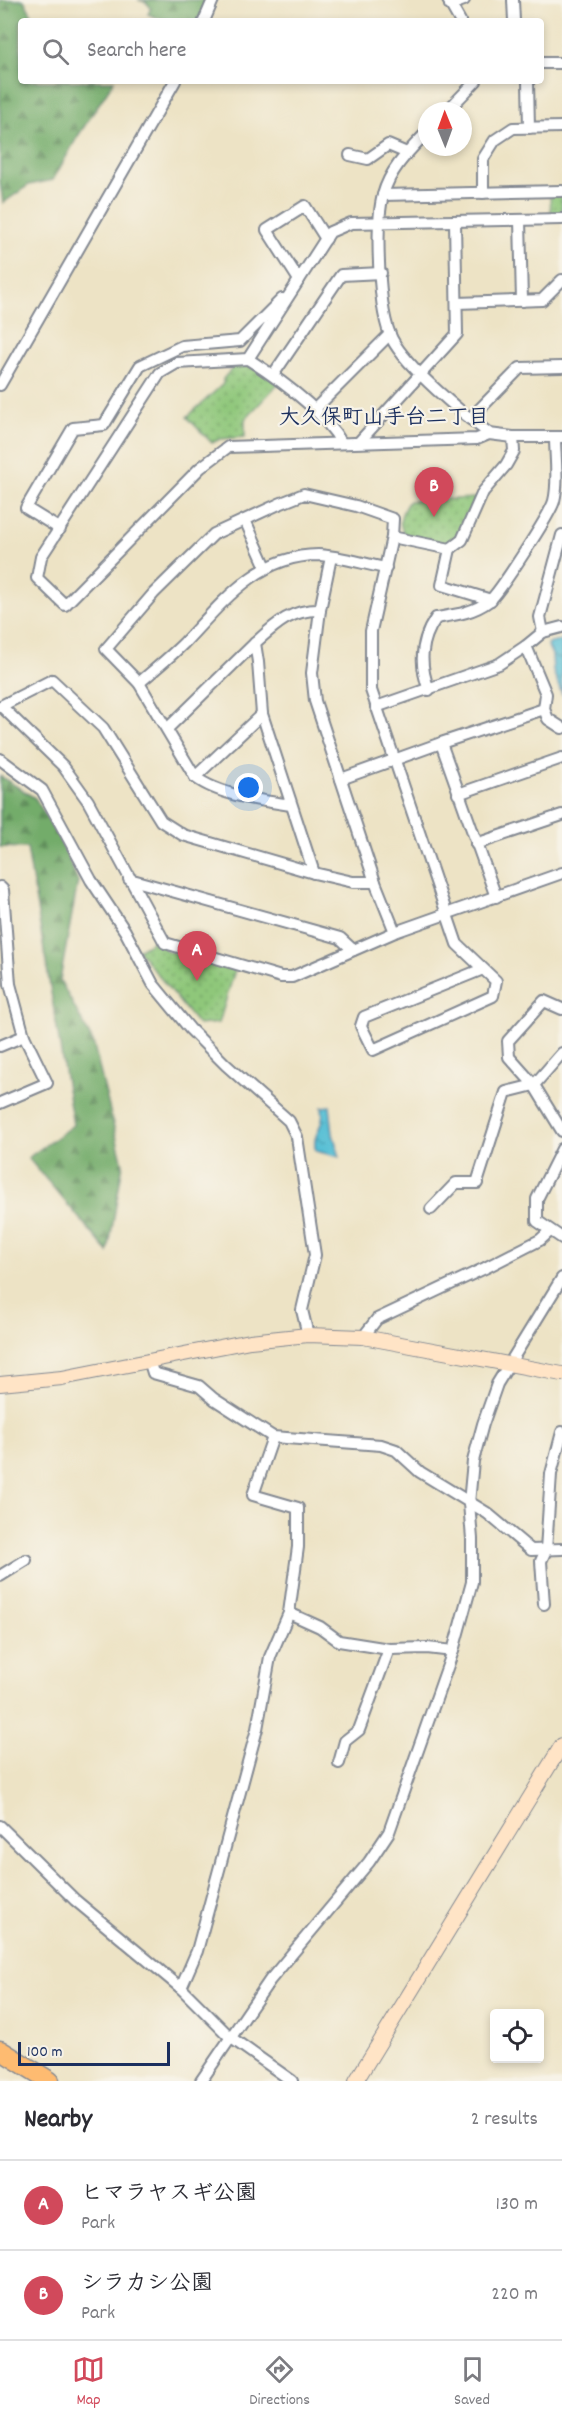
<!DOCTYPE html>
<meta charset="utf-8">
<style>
body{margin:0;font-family:Dekko,"Klee One",sans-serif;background:#f2f2f3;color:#2b2b33}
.controls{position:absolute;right:18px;bottom:18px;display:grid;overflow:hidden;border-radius:6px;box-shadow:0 3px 9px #0003}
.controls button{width:54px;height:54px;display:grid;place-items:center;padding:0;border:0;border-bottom:2px solid #e1e1e2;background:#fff;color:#2b2b33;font:30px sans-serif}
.compass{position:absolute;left:418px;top:102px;width:54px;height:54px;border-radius:50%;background:#fff;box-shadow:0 3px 9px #0003;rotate:359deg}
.scale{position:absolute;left:18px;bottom:15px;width:152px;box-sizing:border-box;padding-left:6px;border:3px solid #1b2f5e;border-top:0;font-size:16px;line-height:21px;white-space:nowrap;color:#1b2f5e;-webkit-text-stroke:4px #f7f3e8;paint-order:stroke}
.you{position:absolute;left:249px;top:788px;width:21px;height:21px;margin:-15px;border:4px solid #fff;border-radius:50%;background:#1a73e8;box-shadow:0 0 0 9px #1a73e833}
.badge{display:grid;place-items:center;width:39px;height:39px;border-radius:50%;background:#d1495b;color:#fff;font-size:20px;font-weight:700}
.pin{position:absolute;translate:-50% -50px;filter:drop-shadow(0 2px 3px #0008)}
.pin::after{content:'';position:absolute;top:32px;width:21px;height:18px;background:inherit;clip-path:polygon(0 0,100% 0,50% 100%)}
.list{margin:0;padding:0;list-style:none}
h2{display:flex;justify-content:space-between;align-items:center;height:78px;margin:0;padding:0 24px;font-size:26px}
h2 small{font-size:20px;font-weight:400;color:#7c7c81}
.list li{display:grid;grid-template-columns:39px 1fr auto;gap:18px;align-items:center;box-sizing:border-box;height:90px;padding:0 24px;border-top:2px solid #e1e1e2}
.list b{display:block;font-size:22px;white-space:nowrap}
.list p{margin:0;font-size:20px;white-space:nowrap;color:#7c7c81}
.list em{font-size:20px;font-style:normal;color:#7c7c81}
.icon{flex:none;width:33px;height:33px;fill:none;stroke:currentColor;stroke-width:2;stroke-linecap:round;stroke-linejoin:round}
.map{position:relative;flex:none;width:562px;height:2081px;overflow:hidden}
.search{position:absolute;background:#fff;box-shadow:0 3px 9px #0003;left:18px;right:18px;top:18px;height:66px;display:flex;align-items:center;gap:15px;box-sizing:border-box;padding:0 21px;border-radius:6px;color:#7c7c81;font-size:22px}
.sheet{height:258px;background:#fff}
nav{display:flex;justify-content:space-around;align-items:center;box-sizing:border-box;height:84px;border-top:2px solid #e1e1e2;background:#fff;font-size:16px;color:#7c7c81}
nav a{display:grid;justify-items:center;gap:3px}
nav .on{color:#d1495b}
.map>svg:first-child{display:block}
.forest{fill:url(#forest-firs);stroke:#476e64;stroke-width:1.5}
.park{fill:url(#park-dots);stroke:#557b6c;stroke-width:1.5}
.water{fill:url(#water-ripples);stroke:#3a789a;stroke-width:1.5}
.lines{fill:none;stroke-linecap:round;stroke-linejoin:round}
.street-casing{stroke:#848992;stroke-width:14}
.secondary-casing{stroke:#848992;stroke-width:16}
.highway-casing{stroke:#848992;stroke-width:21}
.street{stroke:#fff;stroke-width:10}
.secondary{stroke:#ffe4c6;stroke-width:14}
.highway{stroke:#febb71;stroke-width:18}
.labels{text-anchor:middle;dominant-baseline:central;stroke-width:4.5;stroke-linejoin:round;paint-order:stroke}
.neighbourhood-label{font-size:21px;font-weight:bold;fill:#1b2f5e;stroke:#f7f3e8}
</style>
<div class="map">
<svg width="562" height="2081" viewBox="0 0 562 2081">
<defs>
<pattern id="forest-firs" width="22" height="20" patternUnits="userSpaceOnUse" patternTransform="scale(1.5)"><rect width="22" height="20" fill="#73ac6a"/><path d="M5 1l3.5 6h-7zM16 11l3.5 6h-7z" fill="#5e8c5a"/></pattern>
<pattern id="park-dots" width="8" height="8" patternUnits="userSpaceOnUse" patternTransform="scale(1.5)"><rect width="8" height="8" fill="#8fc77a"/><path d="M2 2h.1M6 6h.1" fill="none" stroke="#74a267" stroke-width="1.8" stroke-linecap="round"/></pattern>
<pattern id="water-ripples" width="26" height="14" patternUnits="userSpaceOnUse" patternTransform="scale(1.5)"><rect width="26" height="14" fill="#58c0d5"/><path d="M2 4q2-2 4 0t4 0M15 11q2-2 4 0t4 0" fill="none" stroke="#489cb0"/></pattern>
</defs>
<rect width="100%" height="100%" fill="#f7f3e8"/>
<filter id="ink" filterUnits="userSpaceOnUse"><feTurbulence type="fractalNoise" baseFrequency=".0167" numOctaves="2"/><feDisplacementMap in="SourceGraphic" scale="12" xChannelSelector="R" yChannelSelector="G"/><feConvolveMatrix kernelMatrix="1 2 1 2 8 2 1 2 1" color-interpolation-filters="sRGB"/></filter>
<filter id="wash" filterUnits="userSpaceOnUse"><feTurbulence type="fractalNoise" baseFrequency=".008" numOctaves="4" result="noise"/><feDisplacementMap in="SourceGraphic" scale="24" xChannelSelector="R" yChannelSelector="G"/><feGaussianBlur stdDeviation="1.35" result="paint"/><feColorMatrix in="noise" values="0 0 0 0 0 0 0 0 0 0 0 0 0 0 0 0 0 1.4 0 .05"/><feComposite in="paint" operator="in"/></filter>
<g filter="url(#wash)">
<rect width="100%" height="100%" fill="#ede3c5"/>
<g class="forest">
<path d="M0,0H24L35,21H21V81H114L78,136L53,180L29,185L3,203L0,181Z"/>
<path d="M138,0H209L199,21C182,21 165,22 148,14L151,8L146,2Z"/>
<path d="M0,776L35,798L59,837L78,881L60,980L93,1042L123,1164L108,1252L28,1158L73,1125L27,848L0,847Z"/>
</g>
<g class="park">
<path d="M550,195H562V215H551Z"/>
<path d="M236,364L248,365L279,383L245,419V437L220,439L212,443L187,417L223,384V379Z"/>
<path d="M476,498L457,538L448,544L405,534C396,523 402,511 409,501Z"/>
<path d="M155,940L167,951L235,970L219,1023L198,1025L138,950Z"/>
</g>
<g class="water">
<path d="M562,640V695L553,671L552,655L547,644Z"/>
<path d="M330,1106L333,1134L340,1157L316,1151C310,1135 326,1127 322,1107Z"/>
</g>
</g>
<g filter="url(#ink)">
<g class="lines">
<g class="street-casing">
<g id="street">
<path d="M448,0L460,21"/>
<path d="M513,0L514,21"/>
<path d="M450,5L464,0"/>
<path d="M204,21L213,0"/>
<path d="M541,63H562"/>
<path d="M528,81L529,128"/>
<path d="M447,111L476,81"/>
<path d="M427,132C409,151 390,169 383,195C375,224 378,313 392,339C407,368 463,414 490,434"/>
<path d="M350,155L368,159L388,145L407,153"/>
<path d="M483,193V159L495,140L513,128L562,127"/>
<path d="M383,195L562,191"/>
<path d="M562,219L351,223L330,232L248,359L177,363L160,373L41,557L37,578L65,605L200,468L228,447L477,439L489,434L513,437H562"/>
<path d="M520,220L522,301"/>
<path d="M299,280L267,230L305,206L326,239"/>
<path d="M457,303L542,300L562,280"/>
<path d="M248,359C279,379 323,410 341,442"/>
<path d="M273,375L341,275L381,273"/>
<path d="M0,385L175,81"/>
<path d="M314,410L390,334"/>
<path d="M470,419L520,368L562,367"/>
<path d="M359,442L457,334L455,221"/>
<path d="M245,520L266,567"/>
<path d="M60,529L26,508L73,428L104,425L140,366L182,346L240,341L282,299"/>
<path d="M392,537L450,549L462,540L483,492L506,465L514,451L513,437"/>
<path d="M450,549L442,585L491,600"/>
<path d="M331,557L320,610L312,673L315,701L375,882L395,932"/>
<path d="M543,632L540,617L562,535"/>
<path d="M526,646L546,694L544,709L548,719L562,728"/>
<path d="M139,683C154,670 170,657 184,643C222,603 258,555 318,555C340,556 364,564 386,568"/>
<path d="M429,690C419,664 420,641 436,618C455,615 473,613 489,601C498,595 551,513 554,501C559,481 555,457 555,437"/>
<path d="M376,707L499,664L526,646L543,632L562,627"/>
<path d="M168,728L255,643"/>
<path d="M441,743L496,897"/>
<path d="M0,759L42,790L91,880L125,931L153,984L190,1029L226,1065L289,1121L297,1137L315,1255L302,1310L308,1335"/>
<path d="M195,777L262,714"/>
<path d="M341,779L441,743L544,709"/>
<path d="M458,794L562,758"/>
<path d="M291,805C262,801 218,795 195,777L139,683L106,649L154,593L214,534L279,504L304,494L356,506L393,519L392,537L371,631V690L457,944L496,981L493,996L373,1050L361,1026L364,1017L483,969"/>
<path d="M476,844L562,815"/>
<path d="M314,873L262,714L258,662L255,643C275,625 291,609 320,610"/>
<path d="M129,879L340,938L353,950"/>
<path d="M375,882H353L314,873L183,835L161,821L103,728L52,680L1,706L63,766L88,801L165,943L281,977H292L395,932L562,873"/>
<path d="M0,887L3,890L10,984L24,1036L47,1083L0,1103"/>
<path d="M0,1046L24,1036"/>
<path d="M562,1053L534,1085L562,1131"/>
<path d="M562,1149L537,1199V1221L562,1238"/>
<path d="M431,1209L456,1183H477L506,1092L534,1085L509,1057L508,1041L544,1001L562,1009"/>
<path d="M363,1337L377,1319L485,1268L540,1240L550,1231"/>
<path d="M149,1360L153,1373L199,1386L214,1399L273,1437L381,1445L396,1450L420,1472L487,1513L531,1550L562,1549"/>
<path d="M0,1576L26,1560"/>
<path d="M544,1604L541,1561L546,1550L551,1474L562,1432"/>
<path d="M289,1613L320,1627L339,1641L389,1649L427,1648L453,1651"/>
<path d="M339,1763L345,1741L359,1730L389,1649"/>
<path d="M0,1826L75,1900L181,1988L230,2037L292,2081"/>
<path d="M181,1988L197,1951L257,1729L270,1657L289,1613L298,1547V1508L253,1495L273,1437"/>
<path d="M201,2081L270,1980L369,1862L389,1832L453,1651L472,1582V1539L469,1503L473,1461L483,1424L497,1384L562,1278"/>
</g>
</g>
<g class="secondary-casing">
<g id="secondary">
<path d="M0,1384L62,1378L250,1341L308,1335L363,1337L562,1374"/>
<path d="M356,2081L562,1745"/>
</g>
</g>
<g class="highway-casing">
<path id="highway" d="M0,2050L50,2081"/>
</g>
<use href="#street" class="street"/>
<use href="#secondary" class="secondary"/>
<use href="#highway" class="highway"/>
</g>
</g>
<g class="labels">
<g class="neighbourhood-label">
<text x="384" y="419">大久保町山手台二丁目</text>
</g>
</g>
</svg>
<div class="controls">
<button><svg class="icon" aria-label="locate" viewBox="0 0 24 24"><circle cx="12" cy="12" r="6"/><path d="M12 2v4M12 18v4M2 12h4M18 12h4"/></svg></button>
</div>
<svg class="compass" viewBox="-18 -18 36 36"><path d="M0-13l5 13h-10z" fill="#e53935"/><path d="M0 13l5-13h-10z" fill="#7c7c81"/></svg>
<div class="scale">100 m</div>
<div class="you"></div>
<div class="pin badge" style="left:197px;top:981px">A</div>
<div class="pin badge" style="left:434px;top:517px">B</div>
<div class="search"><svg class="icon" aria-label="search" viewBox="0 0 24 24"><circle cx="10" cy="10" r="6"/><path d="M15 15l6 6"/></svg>Search here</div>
</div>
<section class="sheet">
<h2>Nearby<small>2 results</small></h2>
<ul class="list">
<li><span class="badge">A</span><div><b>ヒマラヤスギ公園</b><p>Park</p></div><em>130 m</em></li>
<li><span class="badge">B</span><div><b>シラカシ公園</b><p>Park</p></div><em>220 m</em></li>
</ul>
</section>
<nav>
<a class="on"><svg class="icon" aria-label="map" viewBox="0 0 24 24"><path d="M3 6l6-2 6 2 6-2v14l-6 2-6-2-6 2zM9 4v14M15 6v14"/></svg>Map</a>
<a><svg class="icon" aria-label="directions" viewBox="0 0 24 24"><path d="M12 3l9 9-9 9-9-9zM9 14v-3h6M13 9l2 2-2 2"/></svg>Directions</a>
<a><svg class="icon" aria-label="saved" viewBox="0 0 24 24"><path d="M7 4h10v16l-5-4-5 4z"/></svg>Saved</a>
</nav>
